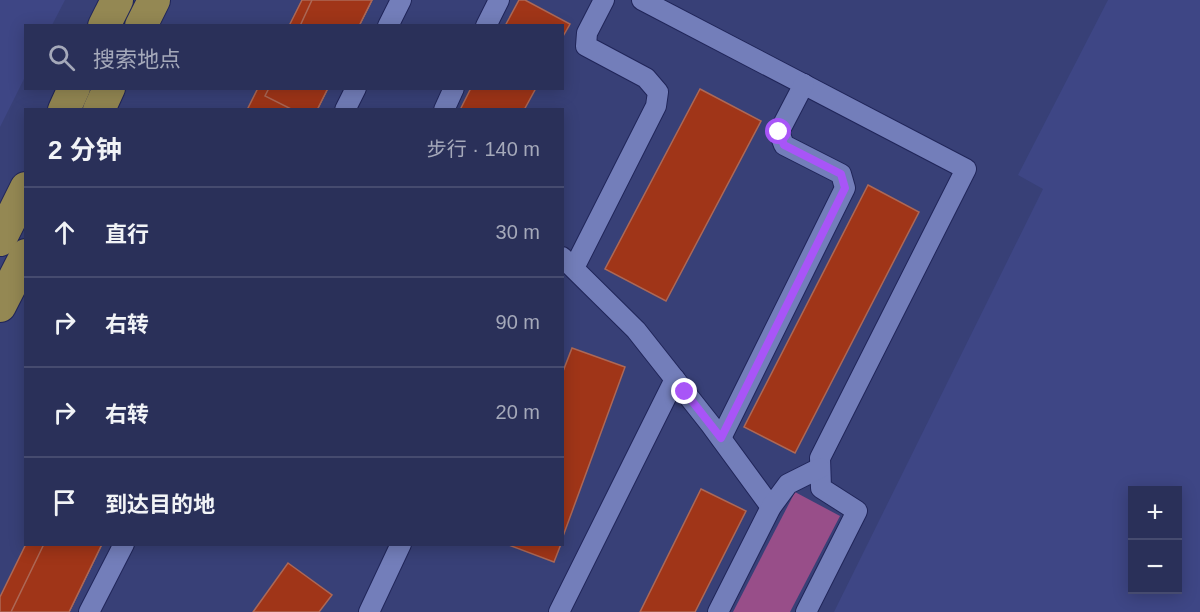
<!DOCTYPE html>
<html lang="zh">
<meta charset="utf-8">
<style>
body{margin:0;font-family:Helvetica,"Noto Sans SC",sans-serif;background:#32385f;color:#f1f3f6}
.controls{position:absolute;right:18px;bottom:18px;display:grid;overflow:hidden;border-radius:0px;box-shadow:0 3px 15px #0003}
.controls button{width:54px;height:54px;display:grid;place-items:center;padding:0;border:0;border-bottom:2px solid #464b6f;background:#2a3059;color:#f1f3f6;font:30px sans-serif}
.stop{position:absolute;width:18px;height:18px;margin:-14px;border:4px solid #a855f7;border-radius:50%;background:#fff}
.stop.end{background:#a855f7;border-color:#fff;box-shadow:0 2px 6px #0008}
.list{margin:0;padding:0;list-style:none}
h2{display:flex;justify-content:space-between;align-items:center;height:78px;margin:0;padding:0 24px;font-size:26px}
h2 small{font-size:20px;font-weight:400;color:#a5a9ba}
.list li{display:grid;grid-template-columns:39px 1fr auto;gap:18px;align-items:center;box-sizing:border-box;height:90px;padding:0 24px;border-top:2px solid #464b6f}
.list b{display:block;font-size:22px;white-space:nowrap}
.list em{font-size:20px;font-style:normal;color:#a5a9ba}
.icon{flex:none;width:33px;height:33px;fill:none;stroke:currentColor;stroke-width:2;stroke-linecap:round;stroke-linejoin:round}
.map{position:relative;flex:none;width:1200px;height:612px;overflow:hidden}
.search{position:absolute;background:#2a3059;box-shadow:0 3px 15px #0003;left:24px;top:24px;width:540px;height:66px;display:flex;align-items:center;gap:15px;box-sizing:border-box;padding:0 21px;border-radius:0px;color:#a5a9ba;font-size:22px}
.panel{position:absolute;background:#2a3059;box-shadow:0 3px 15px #0003;left:24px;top:108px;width:540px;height:438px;border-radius:0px}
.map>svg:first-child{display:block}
.built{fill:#3e4685;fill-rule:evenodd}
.green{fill:#984e89}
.building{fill:#a03518;stroke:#ad6856;stroke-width:1.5}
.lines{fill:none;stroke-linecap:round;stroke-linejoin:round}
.street-casing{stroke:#202559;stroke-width:22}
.primary-casing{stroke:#202559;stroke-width:34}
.street{stroke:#737eba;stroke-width:20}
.primary{stroke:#948853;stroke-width:32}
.route{stroke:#a855f7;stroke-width:8}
</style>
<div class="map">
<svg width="1200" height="612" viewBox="0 0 1200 612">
<rect width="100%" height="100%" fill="#384077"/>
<g class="built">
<path d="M0,0H65L52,25L26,26L25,77L0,127Z"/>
<path d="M1108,0H1200V612H834L1043,189L1018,175ZM1132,490H1178V590H1132Z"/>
</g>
<path class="green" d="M795,492L840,516L790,612H733Z"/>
<g class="building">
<path d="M302,0H372L359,26H289Z"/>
<path d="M312,0H372L359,26H300Z"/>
<path d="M519,0H525L570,24L562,38V26H505Z"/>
<path d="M258,88H328L317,110H247Z"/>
<path d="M269,88H328L317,110H293L265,96Z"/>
<path d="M471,88H536L524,110H460Z"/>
<path d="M700,89L761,121L666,301L605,269Z"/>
<path d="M868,185L919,212L795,453L744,427Z"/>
<path d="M572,348L625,367L562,539V374Z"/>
<path d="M701,489L746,511L695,612H640Z"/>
<path d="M26,544H102L69,612H0V597Z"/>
<path d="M44,544H102L69,612H11Z"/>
<path d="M506,544H561L554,562Z"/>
<path d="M288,563L332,595L319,612H253Z"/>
</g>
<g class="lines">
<g class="street-casing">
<g id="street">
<path d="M642,0L966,169L820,458L821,488L857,511L806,612"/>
<path d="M388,26L401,0"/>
<path d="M486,26L499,0"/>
<path d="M345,110L356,88"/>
<path d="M444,110L454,88"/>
<path d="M562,257L636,330L711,425L771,507"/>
<path d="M574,268L656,106L658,92L646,78L586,46L587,33L604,0"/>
<path d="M721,438L845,188L841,174L784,145L779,132L804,84"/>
<path d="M89,612L124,544"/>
<path d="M369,612L401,544"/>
<path d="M559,612L675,379"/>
<path d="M718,612L771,507L788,484L820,468"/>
</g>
</g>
<g class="primary-casing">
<g id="primary">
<path d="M104,26L117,0"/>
<path d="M141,26L154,0"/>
<path d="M64,110L74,88"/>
<path d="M99,110L109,88"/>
<path d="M0,240L26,188"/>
<path d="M0,306L26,255"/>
</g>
</g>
<use href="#street" class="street"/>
<use href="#primary" class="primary"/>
</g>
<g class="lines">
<path class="route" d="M685,392L721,438L845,188L841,174L784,145L779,132"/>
</g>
</svg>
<div class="controls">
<button>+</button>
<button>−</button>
</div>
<div class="stop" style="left:779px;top:132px"></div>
<div class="stop end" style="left:685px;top:392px"></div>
<div class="search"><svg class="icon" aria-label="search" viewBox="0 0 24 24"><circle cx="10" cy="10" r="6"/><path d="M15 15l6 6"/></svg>搜索地点</div>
<section class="panel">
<h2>2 分钟<small>步行 · 140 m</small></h2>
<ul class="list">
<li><svg class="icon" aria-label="ahead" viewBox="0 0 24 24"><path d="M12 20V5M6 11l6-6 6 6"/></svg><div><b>直行</b></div><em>30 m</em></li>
<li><svg class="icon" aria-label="right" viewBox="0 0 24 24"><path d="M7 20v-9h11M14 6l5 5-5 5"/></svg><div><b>右转</b></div><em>90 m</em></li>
<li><svg class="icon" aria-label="right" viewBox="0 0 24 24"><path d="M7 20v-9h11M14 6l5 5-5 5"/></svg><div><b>右转</b></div><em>20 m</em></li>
<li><svg class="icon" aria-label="arrive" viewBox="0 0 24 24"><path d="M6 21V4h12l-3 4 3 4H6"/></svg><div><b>到达目的地</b></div></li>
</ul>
</section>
</div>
